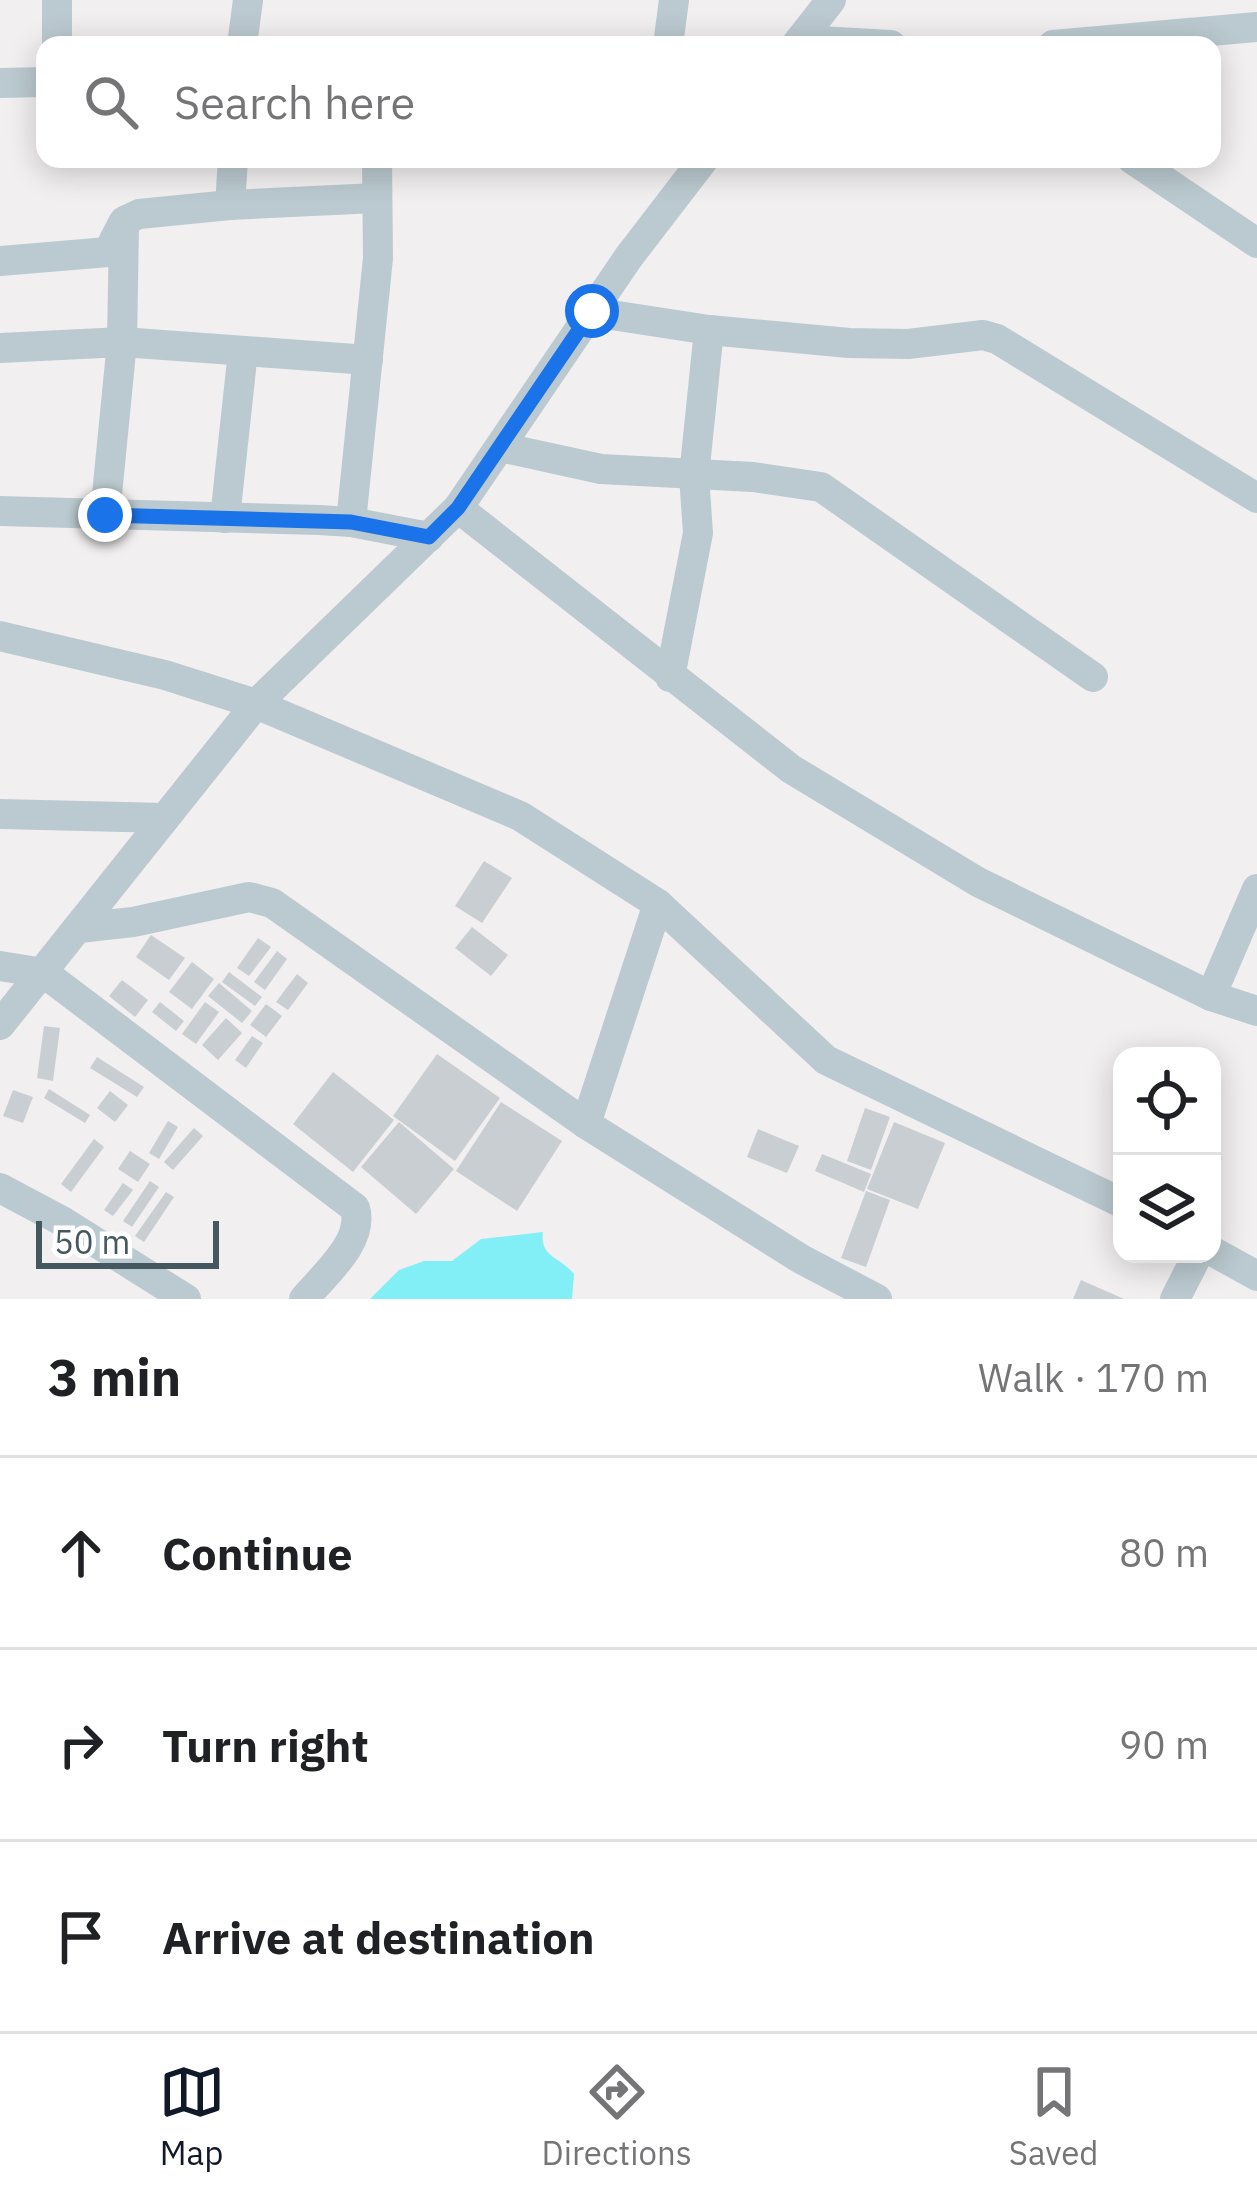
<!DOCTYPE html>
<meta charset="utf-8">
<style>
body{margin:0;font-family:"IBM Plex Sans",sans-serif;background:#f6f6f6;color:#202124}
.controls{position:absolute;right:36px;bottom:36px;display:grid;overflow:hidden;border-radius:24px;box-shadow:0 6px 30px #0003}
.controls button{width:108px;height:108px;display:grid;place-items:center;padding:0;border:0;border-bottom:3px solid #e0e0e0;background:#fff;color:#202124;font:60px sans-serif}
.scale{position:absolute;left:36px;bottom:30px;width:183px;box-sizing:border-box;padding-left:12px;border:6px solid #45575f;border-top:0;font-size:33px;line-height:42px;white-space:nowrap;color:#45575f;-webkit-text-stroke:9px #fff;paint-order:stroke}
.stop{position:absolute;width:36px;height:36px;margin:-27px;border:9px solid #1a73e8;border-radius:50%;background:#fff}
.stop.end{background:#1a73e8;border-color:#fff;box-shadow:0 3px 12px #0008}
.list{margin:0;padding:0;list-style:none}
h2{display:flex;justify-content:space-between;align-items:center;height:156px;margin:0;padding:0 48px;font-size:51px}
h2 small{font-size:39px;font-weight:400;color:#757577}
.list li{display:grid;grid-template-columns:78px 1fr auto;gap:36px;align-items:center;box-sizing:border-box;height:192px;padding:0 48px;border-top:3px solid #e0e0e0}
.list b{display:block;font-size:45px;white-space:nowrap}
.list em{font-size:39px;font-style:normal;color:#757577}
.icon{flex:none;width:66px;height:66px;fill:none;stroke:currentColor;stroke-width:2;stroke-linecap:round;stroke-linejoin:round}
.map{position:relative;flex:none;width:1257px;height:1299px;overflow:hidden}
.search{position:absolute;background:#fff;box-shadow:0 6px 30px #0003;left:36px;right:36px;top:36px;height:132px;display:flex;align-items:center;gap:30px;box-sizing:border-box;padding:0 42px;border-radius:24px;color:#757577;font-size:45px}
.sheet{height:732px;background:#fff}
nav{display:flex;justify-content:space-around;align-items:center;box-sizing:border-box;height:168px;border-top:3px solid #e0e0e0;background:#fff;font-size:33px;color:#757577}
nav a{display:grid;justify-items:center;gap:6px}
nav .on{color:#111827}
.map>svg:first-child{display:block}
.water{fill:#82eef6}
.building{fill:#c9ced3}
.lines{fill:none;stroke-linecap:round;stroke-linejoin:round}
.minor{stroke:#bbcad0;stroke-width:30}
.route{stroke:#1a73e8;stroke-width:15}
</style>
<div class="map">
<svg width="1257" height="1299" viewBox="0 0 1257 1299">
<rect width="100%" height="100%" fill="#f2eff0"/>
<path class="water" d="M543,1232C539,1257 561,1257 574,1274L572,1299H370L399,1270L424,1261H452L481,1239Z"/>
<g class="building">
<path d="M484,861L512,878L482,923L455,906Z"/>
<path d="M472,927L508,955L491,976L455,948Z"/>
<path d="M151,935L185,958L169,980L136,957Z"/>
<path d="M258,938L271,947L249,976L237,968Z"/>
<path d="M277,951L287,959L265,990L254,982Z"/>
<path d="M192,962L214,979L192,1009L169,992Z"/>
<path d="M229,972L262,997L255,1006L222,982Z"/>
<path d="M297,974L308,983L288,1010L276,1002Z"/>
<path d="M122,980L148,1000L135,1017L109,996Z"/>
<path d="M219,983L252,1011L242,1023L208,996Z"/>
<path d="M160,1002L184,1021L176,1031L152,1012Z"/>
<path d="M205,1002L219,1012L196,1044L182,1034Z"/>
<path d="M266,1004L282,1016L266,1037L250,1025Z"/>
<path d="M226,1018L242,1033L218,1060L202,1045Z"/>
<path d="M44,1026L60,1028L53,1081L37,1078Z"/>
<path d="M252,1036L263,1043L246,1068L235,1060Z"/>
<path d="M437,1054L500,1098L455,1161L393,1116Z"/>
<path d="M97,1057L144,1087L137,1097L90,1068Z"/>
<path d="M333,1072L394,1120L353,1172L293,1124Z"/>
<path d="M49,1089L90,1115L85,1123L44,1098Z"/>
<path d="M13,1090L33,1097L23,1123L3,1116Z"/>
<path d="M110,1091L128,1105L115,1122L97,1108Z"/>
<path d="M501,1102L562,1141L517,1211L456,1171Z"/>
<path d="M865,1108L890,1117L871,1170L847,1161Z"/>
<path d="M168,1121L178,1127L159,1159L149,1153Z"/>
<path d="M399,1122L454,1169L416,1214L361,1167Z"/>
<path d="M894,1122L945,1143L918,1209L867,1189Z"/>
<path d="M194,1128L203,1136L173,1170L164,1162Z"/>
<path d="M758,1129L799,1146L787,1173L747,1157Z"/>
<path d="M94,1139L104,1147L71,1192L61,1184Z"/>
<path d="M130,1151L150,1164L138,1182L118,1169Z"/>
<path d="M822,1154L871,1174L864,1192L815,1171Z"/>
<path d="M150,1181L159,1187L132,1227L123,1221Z"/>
<path d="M123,1183L133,1190L113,1216L104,1210Z"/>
<path d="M866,1191L890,1200L866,1267L841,1258Z"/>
<path d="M166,1192L174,1197L144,1242L135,1236Z"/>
<path d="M1081,1280L1124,1299H1073Z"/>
</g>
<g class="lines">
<g class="minor">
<path d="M800,40L891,45"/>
<path d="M57,45V0"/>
<path d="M242,45L248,0"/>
<path d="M668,45L674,0"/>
<path d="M796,45L831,0"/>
<path d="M1053,45L1257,27"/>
<path d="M0,83L45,82"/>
<path d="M1132,159L1257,243"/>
<path d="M230,205L233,159"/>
<path d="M0,261L108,252L124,221L139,214L230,205L377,198"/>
<path d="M592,312L709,330L849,343L908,344L983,335L997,339L1257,498"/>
<path d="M0,348L122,342L368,360"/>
<path d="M500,447L601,469L753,477L821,487L1093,677"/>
<path d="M458,508L791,769L978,882L1211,996L1257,1011"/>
<path d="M0,511L319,520L351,522L429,537"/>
<path d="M105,515L122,342L124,227"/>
<path d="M225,518L243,351"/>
<path d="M351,522L378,258L377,159"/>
<path d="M0,636L165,675L256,704L520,816L658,904L826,1060L1122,1203"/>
<path d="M670,677L698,533L694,476L709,330"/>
<path d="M0,814L165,818"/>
<path d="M79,928L133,922L249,897L272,903L586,1124L801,1259L877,1299"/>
<path d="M0,966L44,973L355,1208C365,1241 324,1275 304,1299"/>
<path d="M1211,996L1257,889"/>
<path d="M0,1025L256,704L458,508L628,258L704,159"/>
<path d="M586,1124L658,904"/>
<path d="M0,1188L62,1221L186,1299"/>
<path d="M1212,1251L1257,1276"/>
<path d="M1175,1299L1198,1254"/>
</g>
</g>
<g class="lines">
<path class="route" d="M105,515L351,522L429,537L458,508L592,311"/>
</g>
</svg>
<div class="controls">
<button><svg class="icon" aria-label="locate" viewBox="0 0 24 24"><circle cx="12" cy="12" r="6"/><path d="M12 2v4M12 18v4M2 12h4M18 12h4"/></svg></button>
<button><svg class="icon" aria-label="layers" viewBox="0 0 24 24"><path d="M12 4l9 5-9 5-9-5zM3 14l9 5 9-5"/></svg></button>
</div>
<div class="scale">50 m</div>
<div class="stop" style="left:592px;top:311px"></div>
<div class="stop end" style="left:105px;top:515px"></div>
<div class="search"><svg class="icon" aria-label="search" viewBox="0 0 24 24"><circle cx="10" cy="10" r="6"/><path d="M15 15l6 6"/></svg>Search here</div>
</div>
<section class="sheet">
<h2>3 min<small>Walk · 170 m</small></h2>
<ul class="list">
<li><svg class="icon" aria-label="ahead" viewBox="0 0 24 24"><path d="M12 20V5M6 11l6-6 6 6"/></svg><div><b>Continue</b></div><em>80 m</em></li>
<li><svg class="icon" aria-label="right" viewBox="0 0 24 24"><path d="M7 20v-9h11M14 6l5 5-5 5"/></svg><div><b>Turn right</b></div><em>90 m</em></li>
<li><svg class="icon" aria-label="arrive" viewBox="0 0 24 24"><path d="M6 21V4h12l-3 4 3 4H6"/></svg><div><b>Arrive at destination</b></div></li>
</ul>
</section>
<nav>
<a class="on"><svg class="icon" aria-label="map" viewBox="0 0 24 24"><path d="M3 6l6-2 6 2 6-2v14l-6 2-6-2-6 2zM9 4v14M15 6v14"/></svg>Map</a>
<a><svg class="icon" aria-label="directions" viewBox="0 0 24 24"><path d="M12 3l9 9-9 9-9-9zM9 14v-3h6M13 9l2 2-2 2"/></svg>Directions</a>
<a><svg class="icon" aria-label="saved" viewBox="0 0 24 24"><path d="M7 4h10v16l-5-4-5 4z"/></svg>Saved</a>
</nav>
